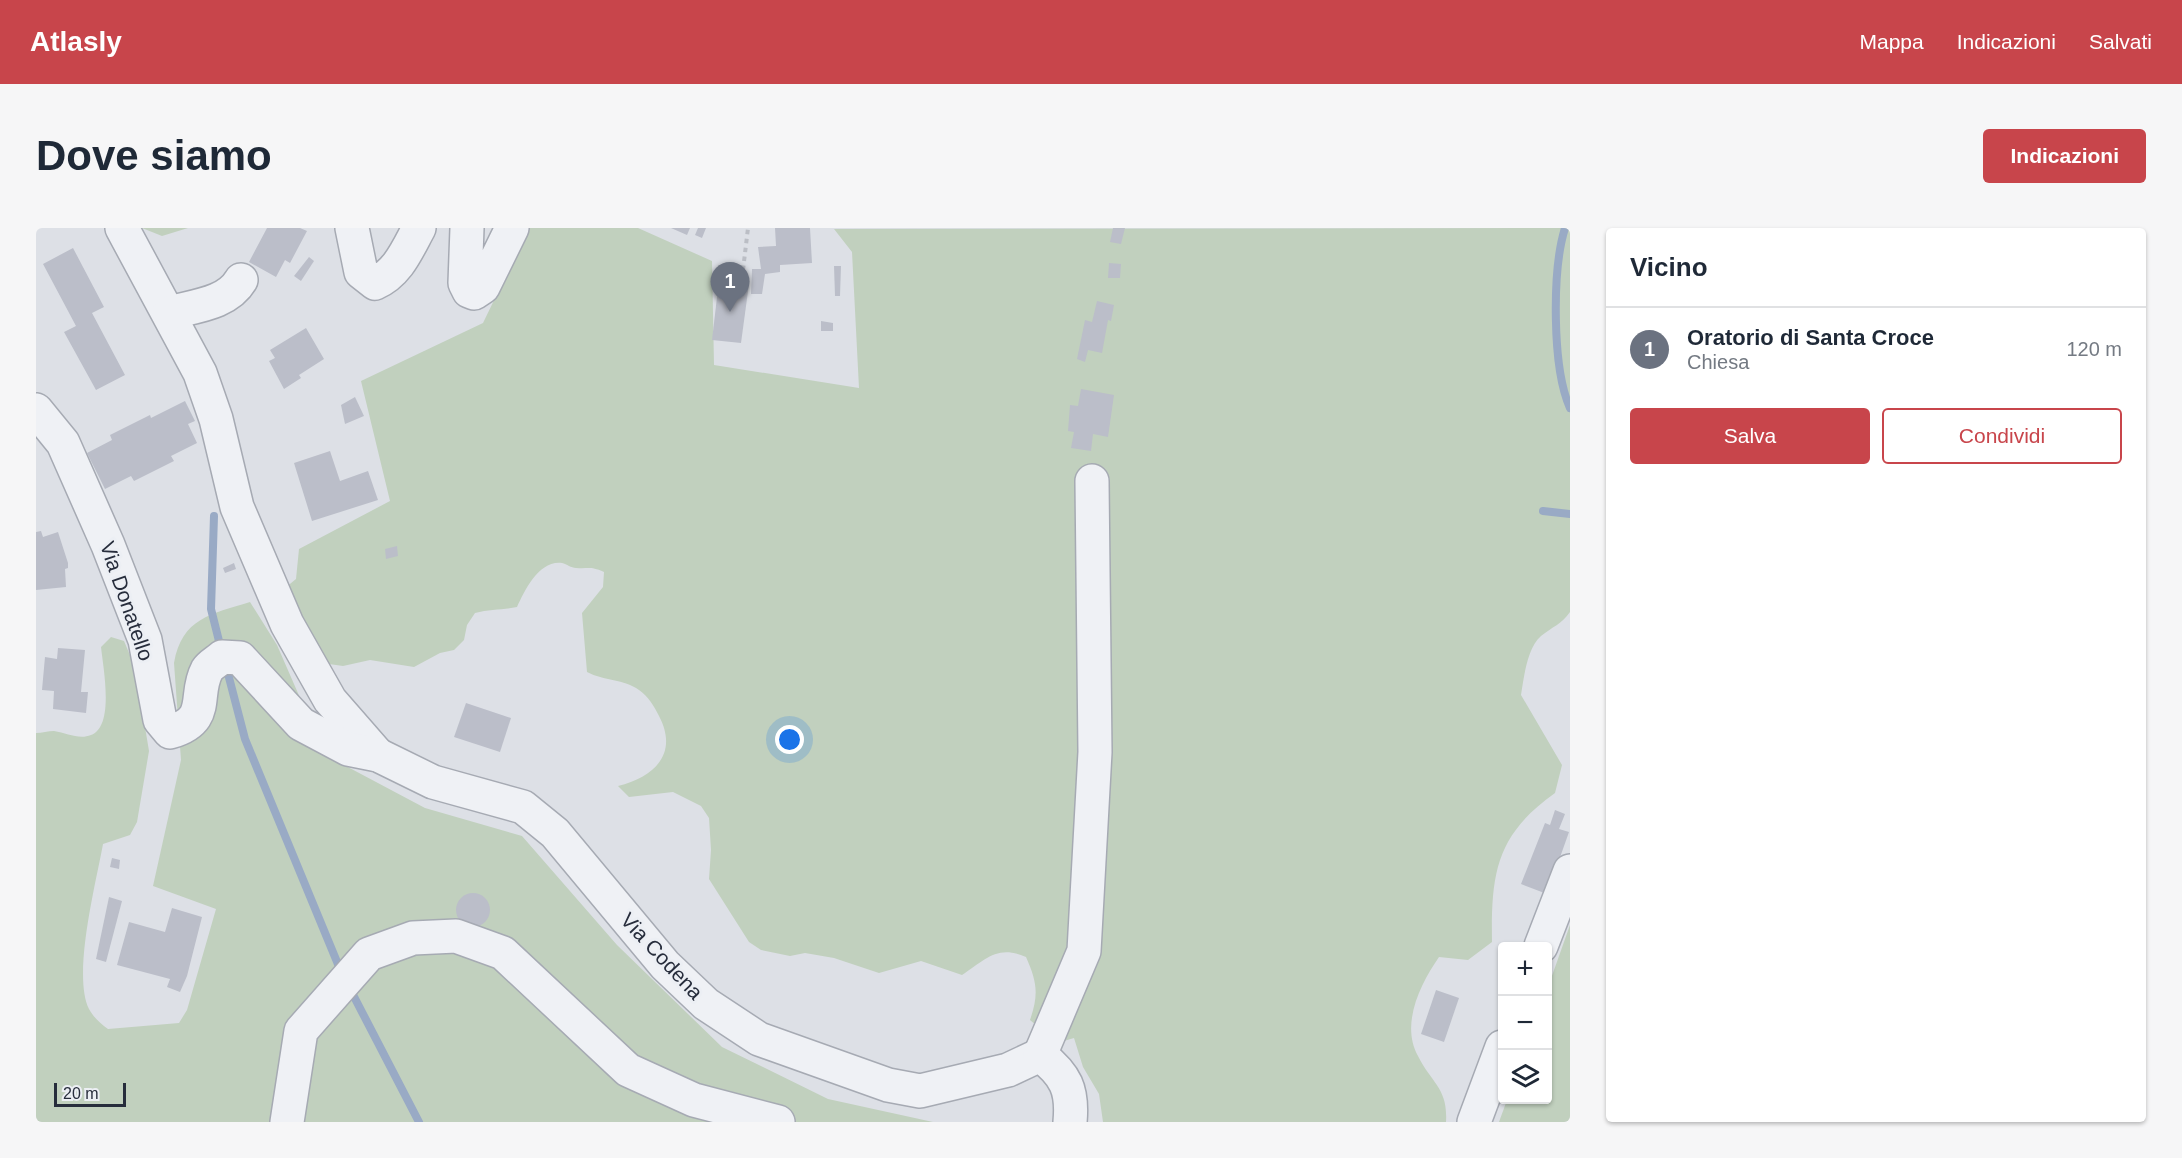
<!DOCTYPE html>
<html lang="it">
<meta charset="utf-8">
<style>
body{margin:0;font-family:Arial,sans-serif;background:#f6f6f7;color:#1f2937}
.controls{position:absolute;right:18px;bottom:18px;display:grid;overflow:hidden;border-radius:6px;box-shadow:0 2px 4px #0004}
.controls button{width:54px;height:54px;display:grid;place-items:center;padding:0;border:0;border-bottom:2px solid #e0e1e3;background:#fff;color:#1f2937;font:30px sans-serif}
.scale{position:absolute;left:18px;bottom:15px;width:72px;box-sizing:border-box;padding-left:6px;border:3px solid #272d3c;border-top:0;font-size:16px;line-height:21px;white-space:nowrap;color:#272d3c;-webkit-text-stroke:4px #eceff4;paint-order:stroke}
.you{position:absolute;left:754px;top:512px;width:21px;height:21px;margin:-15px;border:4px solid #fff;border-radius:50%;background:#1a73e8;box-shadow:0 0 0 9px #1a73e833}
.badge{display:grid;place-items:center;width:39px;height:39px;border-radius:50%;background:#c8454b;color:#fff;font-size:20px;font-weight:700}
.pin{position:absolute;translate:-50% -50px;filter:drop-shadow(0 2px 3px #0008)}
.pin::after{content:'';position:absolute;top:32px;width:21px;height:18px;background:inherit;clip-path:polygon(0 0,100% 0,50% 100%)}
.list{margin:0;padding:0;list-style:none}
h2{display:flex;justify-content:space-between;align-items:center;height:78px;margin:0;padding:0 24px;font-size:26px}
h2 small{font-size:20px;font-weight:400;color:#747a83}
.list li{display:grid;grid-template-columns:39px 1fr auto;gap:18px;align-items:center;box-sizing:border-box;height:84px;padding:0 24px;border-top:2px solid #e0e1e3}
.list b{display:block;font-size:22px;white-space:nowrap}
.list p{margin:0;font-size:20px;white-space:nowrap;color:#747a83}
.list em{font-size:20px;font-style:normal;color:#747a83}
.actions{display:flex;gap:12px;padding:18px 24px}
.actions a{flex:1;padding:14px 0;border:2px solid #c8454b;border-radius:6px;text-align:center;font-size:21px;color:#c8454b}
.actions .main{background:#c8454b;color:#fff}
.icon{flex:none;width:33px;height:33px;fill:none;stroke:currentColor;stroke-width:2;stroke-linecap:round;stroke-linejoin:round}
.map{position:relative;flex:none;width:1534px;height:894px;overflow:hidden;border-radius:6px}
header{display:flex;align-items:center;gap:36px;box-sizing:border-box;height:84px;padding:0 30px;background:#c8454b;color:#fff}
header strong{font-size:28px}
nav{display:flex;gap:33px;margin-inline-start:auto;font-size:21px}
.intro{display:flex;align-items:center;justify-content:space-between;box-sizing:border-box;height:144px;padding:0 36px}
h1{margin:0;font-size:42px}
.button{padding:15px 27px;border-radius:6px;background:#c8454b;color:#fff;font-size:21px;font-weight:700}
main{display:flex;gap:36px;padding:0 36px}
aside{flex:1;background:#fff;border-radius:6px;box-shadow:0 2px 4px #0004}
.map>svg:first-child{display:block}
.green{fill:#c1d0be}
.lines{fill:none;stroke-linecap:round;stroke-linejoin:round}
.stream{stroke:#99aac5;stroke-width:8}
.building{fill:#bbbec9}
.minor-casing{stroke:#a6aab3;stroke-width:36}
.path{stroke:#bbbec5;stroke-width:4;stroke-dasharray:4.5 4.5;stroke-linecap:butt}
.minor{stroke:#eff1f5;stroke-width:33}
.labels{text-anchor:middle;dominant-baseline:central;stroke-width:6;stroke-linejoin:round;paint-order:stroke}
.street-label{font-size:21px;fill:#272d3c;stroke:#eceff4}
</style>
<header>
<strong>Atlasly</strong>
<nav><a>Mappa</a><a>Indicazioni</a><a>Salvati</a></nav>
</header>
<div class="intro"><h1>Dove siamo</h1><a class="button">Indicazioni</a></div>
<main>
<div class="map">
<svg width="1534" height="894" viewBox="0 0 1534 894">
<rect width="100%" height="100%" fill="#dde0e6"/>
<g class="green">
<path d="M106,0H152L126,8Z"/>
<path d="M493,0H602L676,33L678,137L823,160L816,24L798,1L1534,0V384C1526,396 1516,399 1505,408C1491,420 1488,449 1485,467L1526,537L1519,565C1460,607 1455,645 1456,714L1432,732L1403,729C1385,755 1364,796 1382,828C1396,856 1412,860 1410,894H1067L1063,866L1047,839L1038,810L1021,815L994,792C1003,766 1001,754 990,729C961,716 949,732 926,747L885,733L843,745L798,730L769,725L754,728L725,722L713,714L673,651L675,622L673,590L665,578L637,564L593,569L582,558C618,549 643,526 623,488C618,478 612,468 603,462C588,451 568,453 551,444L546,385L567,359L568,344C554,338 553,341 540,340C535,340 531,336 526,335C503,332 489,362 481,379C467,382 454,381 439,385L431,397L428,412L418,422L404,425L378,439L334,432L307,438L293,436L281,427L249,360L260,351L263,321L354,273L325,153L447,95Z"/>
<path d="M214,374L241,417L268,479L308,537L389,580L486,608L581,717L686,819L792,871L897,894H0V505C6,505 12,503 18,503C31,505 43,512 55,507C79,498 67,439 65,419L75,409L88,413L99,439L113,523L101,594L94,607L67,616C60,655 36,747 53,781C58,790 64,795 72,801L143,795L151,782L180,681L117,658L145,532L138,435C146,390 175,386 214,374Z"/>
<path d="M1534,697V894H1463L1471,872H1512V759Z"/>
</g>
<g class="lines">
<g class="stream">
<path d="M1529,0C1516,42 1516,140 1534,180"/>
<path d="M1507,283L1534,286"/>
<path d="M178,288L175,381L185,421"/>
<path d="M190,438L209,511L306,746"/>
<path d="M313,759L383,894"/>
</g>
</g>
<g class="building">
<path d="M231,0H264L271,3L254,35L249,32L240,49L213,34Z"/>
<path d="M635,0H654L651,7Z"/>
<path d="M662,0H670L666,10L659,7Z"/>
<path d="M739,0H774L776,35L744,37V44L729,46L726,66H715L716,41H725L722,19L740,18Z"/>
<path d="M1077,0H1089L1085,16L1074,14Z"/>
<path d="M37,20L68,79L56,85L89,147L60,162L28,104L40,98L7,36Z"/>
<path d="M273,29L278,33L265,53L258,48Z"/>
<path d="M1073,35L1085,36L1084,50H1072Z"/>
<path d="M798,38H805L804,68H799Z"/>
<path d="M683,52L713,56L705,115L676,112Z"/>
<path d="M1061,73L1078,77L1075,93L1072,92L1066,125L1052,122L1049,134L1041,131L1049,92L1056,94Z"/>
<path d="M785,93L797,95V103H785Z"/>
<path d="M270,100L288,131L263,147L265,150L248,161L233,133L239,130L234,122Z"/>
<path d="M1045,161L1078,167L1072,209L1057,206L1055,223L1035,220L1038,204L1032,203L1034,177L1042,178Z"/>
<path d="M319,169L328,188L309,196L305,177Z"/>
<path d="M149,173L159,193L152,196L161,215L135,228L138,233L98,253L95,248L69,261L51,225L76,212L74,207L114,187L115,190Z"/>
<path d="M294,223L304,253L332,243L342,272L276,293L258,235Z"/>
<path d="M5,303L7,309L22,304L32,335V340L29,341L30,359L0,362V304Z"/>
<path d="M361,318L362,328L350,331L349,321Z"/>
<path d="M198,335L200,341L189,345L187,340Z"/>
<path d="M22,420L49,422L45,464H52L50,485L17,481L18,463L6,462L9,429L21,431Z"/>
<path d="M430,475L475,490L464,524L418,509Z"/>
<path d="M1519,582L1529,586L1523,601L1533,604L1511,666L1485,656L1509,595L1514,597Z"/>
<path d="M76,630L84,632L83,641L74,639Z"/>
<circle cx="437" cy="682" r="17"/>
<path d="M73,669L86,673L70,734L60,731Z"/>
<path d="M136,680L166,689L151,748L144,764L131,759L134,751L81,737L93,694L129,704Z"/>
<path d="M1400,762L1423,770L1408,814L1385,806Z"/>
</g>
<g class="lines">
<g class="minor-casing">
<g id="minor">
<path d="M86,0L164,145L180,191L201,279L251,396L294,472L342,527"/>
<path d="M316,0L325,44L339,55C362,45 371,22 383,0"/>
<path d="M431,0L429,55L433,63L438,65L447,59L476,0"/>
<path d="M133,85C158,78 191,76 205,52"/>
<path d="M0,182L27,215L72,317L109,412L124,492L134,504C176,492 157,468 171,442C174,437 182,433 186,429L204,430L265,496L312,521L342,527L397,554L487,579L519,605L629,737L670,776L723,811L852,857L884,863L972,842L1004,827C1030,847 1037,862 1034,894"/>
<path d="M1505,718L1534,643"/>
<path d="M1004,827L1048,723L1059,524L1056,253"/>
<path d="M251,894L265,803L333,726L377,710L420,708L467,725L592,842L658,872L742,894"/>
<path d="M1438,894L1466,819"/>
</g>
</g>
<path class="path" d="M707,42L712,0"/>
<use href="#minor" class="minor"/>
</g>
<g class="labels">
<g class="street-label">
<text transform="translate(91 373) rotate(71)">Via Donatello</text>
<text transform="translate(626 728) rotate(47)">Via Codena</text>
</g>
</g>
</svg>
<div class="controls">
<button>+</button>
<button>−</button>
<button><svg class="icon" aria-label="layers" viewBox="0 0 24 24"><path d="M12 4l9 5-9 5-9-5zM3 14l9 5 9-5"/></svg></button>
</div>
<div class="scale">20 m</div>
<div class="you"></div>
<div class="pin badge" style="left:694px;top:84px;background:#6b7280">1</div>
</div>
<aside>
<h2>Vicino<small></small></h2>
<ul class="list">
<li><span class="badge" style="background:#6b7280">1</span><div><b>Oratorio di Santa Croce</b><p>Chiesa</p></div><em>120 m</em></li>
</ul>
<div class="actions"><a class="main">Salva</a><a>Condividi</a></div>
</aside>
</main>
